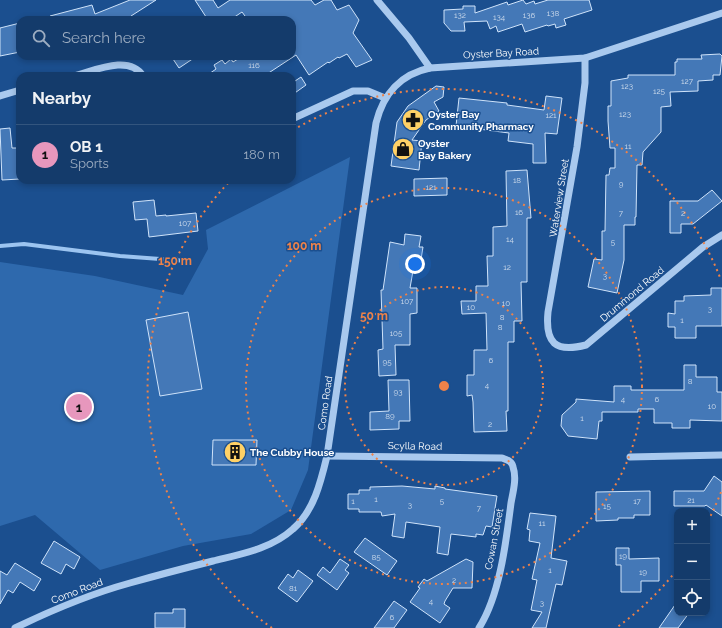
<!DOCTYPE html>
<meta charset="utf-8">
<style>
body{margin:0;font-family:Raleway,sans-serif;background:#214673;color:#f1f3f6}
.controls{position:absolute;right:12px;bottom:12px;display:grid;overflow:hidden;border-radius:8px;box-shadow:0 2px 6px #0003}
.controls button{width:36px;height:36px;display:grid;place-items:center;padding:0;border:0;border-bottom:1px solid #33557e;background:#143b6b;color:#f1f3f6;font:20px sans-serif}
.you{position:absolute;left:415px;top:264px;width:14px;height:14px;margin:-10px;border:3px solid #fff;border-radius:50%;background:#1a73e8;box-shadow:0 0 0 6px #1a73e833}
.badge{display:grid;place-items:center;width:26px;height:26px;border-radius:50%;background:#e797bd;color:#111;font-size:13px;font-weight:700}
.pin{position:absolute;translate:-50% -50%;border:2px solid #fff;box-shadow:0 1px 4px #0006}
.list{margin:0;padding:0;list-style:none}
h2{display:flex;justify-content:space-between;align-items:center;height:52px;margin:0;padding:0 16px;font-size:17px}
h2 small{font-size:13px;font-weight:400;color:#9dadc1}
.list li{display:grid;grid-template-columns:26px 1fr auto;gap:12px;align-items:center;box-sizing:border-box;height:60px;padding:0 16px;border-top:1px solid #33557e}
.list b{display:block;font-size:15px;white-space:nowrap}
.list p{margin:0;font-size:13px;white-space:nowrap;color:#9dadc1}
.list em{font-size:13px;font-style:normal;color:#9dadc1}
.icon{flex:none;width:22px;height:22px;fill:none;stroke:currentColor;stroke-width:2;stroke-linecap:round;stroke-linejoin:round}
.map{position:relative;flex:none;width:722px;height:628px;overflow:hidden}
.search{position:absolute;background:#143b6b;box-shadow:0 2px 6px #0003;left:16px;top:16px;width:280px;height:44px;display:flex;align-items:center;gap:10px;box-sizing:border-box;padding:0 14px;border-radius:12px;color:#9dadc1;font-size:15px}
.panel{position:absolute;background:#143b6b;box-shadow:0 2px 6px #0003;left:16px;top:72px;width:280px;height:112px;border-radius:12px}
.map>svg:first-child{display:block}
.green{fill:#2e69ad}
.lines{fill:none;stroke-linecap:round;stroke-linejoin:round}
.stream{stroke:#9cc4f0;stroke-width:4}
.building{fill:#4478b7;stroke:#cfe3fa}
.minor{stroke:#a9c9ee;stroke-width:7}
.ring{fill:none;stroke:#ee8249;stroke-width:2;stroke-dasharray:2 4}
.labels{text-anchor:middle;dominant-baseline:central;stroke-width:3;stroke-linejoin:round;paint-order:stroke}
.number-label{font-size:8px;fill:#d0dded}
.street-label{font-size:10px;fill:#fff;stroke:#1b4f8f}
.poi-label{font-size:10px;font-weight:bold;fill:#fff;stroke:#1b4f8f;text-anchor:start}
.centre{fill:#ee8249;stroke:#1b4f8f;stroke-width:2}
.ring-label{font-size:12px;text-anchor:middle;font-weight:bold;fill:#ee8249;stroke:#1b4f8f;stroke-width:3;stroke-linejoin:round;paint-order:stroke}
</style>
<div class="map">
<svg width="722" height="628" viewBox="0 0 722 628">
<rect width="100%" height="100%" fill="#1b4f8f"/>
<path class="green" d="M350,157L308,470L291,510L251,534L183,546L100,570L35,515L0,526V262L95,276L183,295L208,249L206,230Z"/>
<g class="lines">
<path class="stream" d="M0,246L24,244L120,256L187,261"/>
</g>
<g class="building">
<path d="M130,0H156L131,16L132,20H50V16L92,5L95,14Z"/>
<path d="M195,0H213L218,8L230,0H311L315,5L324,0H331L337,10L349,5L359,20L353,33L372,60L356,67L347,54L339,58L338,57L329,63L328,62L309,75L296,55L264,76H206L216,69L214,65L222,60L225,64L231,59L233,62L243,56H292V20H248L242,12L230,20H208Z"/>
<path d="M523,0L526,4L534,1L535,4L548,0H589L592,10L564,19L566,25L556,28L555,24L548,26L547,25L525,32L522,24L498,32L496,26L490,29L487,21L464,22L465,31H451L444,23V10L463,9V6H475V13L507,2L508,5Z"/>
<path d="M20,23V52L0,56V28Z"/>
<path d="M720,54L722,56L720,75H713V80L698,81V91L670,92L671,106L661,107V132L643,152L642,165H637L636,217H635V225H624V260L617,293L588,287L594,259L602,260V231H605L606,175H609L610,168H615V148H610L608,121V106H611V81L628,78V75H675V62H677V59H702L701,55Z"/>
<path d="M171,56H197L179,68Z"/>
<path d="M301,77L306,85L292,95V83Z"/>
<path d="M436,86L444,87L443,97L434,102L439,111L426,120L412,140L422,141L419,170L391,166L397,122L408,106Z"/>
<path d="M546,96L562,98L557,134L545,133L546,163H533V144L508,141L509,133L456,126L459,98L507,103V105L544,110Z"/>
<path d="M10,128L12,148H20V179L2,180L0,129Z"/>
<path d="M527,170L531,218H527V282H521L522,321H514V342H508V411H506L507,431L474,432L473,402L472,395L467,396V375H474V350H487L486,313L462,314L461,301H476V286H488L487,256H493V227L507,226L506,171Z"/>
<path d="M447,178V195L414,196V179Z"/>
<path d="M712,190L722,201L693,224H681V233H670V201H698Z"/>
<path d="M154,200L156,216L166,215V216L196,213L198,231L149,237L147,219L135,220L133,202Z"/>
<path d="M405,234L421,236L419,247H423L420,266L414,265L410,288H417V313L410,314V345H395L396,375L379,376L378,350L383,349L381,290H383L390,242L404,245Z"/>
<path d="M711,288H722V326H696V338H675V327H668V313L675,314V301H684V296L711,295Z"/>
<path d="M188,312L202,389L160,396L146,320Z"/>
<path d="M684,365H696V377H717V392H722V421L690,420V428H672V423H654V409H638V412H602V421H599L597,439L568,436L561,426L562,415L576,402V399L614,402V386H631V390H684Z"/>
<path d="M388,380H409L410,421H399V429L370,430V412L389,411Z"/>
<path d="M213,440H257L256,465H212Z"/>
<path d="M714,476L722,482V516L706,505L705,506H674V491H704Z"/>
<path d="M402,486L435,489V486L445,488V489L497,496L492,527L486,526L483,535L476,534V537L451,534L448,555L437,553L440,527L406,522L404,538L392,536L395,514L382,516L381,512H359V509H348V494H359V490H370V487Z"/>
<path d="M650,491V515H634V518H618V520L596,521V492Z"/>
<path d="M530,513L556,516L551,558L567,561L562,585L556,584L546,628H532L542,612L531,610L537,580L532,579L540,543L529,541L530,530L527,529Z"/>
<path d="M365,538L397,561L387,575L354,552Z"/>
<path d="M54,541L80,557L74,569L66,564L61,574L41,563Z"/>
<path d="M616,548H629V559L659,558V581H641V592H621V565H616Z"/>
<path d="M340,559L349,565L345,570L349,573L337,590L317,575L323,567L330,573Z"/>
<path d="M466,559L473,562L472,588H453L445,601L444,604L450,608L440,623L410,602L420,588L418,587L424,579L427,581Z"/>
<path d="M15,563L41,579L34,591L20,582L13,593L8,590L0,604V571L7,575Z"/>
<path d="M298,570L313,581L297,602L278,588L288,574L293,578Z"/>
<path d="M394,601L407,610L394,628H374Z"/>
<path d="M677,602V613H689L678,628H659Z"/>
<path d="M173,609H185V628H155V613H173Z"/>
</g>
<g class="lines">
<g class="minor">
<path d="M377,0L409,38L430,68"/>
<path d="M585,58V83L577,147L548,312C545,343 555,353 586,345L703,247L722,235"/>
<path d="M74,76C94,71 129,54 143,76"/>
<path d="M0,96L20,90"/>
<path d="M292,119L353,91H368L385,98"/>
<path d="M327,456L502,458C507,460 512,461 513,467C517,478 513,492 511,503C506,542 500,595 479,628"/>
<path d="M630,457L722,455"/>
<path d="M15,628C52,610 90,594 130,583C158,575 185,568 213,561C241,554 271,549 293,529C314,511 321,481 327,456L376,123C383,94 401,74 430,68L585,58L722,13"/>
</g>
</g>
<g class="ring">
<circle cx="444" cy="386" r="99"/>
<circle cx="444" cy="386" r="198"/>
<path d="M721 492A297 297 0 0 1 707 523M676 571A297 297 0 0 1 616 628M272 628A297 297 0 0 1 229 182M293 130A297 297 0 0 1 721 280"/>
</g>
<defs>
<g id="pharmacy-disc" transform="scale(1.15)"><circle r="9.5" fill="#ffd166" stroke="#1b4f8f"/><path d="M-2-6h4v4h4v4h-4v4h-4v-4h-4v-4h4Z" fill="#111"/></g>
<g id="shop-disc" transform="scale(1.15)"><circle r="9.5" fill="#ffd166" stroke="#1b4f8f"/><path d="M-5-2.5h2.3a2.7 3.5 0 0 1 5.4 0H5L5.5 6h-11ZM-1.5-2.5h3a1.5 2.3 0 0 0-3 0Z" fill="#111"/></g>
<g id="building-disc" transform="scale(1.15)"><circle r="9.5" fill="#ffd166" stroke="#1b4f8f"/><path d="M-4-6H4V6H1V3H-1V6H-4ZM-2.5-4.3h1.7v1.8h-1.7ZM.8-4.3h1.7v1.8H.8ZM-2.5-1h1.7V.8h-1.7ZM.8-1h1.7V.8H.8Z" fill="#111"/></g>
</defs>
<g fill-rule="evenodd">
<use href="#pharmacy-disc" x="413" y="120"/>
<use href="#shop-disc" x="403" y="149"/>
<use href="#building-disc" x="235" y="452"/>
</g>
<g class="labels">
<g class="number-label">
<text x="553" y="13">138</text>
<text x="460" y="15">132</text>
<text x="529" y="15">136</text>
<text x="499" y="17">134</text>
<text x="254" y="65">116</text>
<text x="687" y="81">127</text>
<text x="627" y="86">123</text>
<text x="659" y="91">125</text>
<text x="625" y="114">123</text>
<text x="551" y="115">121</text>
<text x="628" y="146">11</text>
<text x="517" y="180">18</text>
<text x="621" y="184">9</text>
<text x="431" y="187">121</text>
<text x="519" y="212">16</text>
<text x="621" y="213">7</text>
<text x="683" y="213">2</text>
<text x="185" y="223">107</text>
<text x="510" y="239">14</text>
<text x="613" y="242">5</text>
<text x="507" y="267">12</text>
<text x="605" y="276">3</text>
<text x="407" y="301">107</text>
<text x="506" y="303">10</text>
<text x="471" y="307">10</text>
<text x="710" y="309">3</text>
<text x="502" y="317">8</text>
<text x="682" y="320">1</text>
<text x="500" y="327">8</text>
<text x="396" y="333">105</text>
<text x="491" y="360">6</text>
<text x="387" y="362">95</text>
<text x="690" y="381">8</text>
<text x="487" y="385">4</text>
<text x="398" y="392">93</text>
<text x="623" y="399">4</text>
<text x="657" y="399">6</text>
<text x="712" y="406">10</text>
<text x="390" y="416">89</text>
<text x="582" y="418">1</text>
<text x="490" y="424">2</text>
<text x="376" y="499">1</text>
<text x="691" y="500">21</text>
<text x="353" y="501">1</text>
<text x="442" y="501">5</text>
<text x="637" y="501">17</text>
<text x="410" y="505">3</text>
<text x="607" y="506">15</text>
<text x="479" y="508">7</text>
<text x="542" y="523">11</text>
<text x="623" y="556">19</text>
<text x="376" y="557">85</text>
<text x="550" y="570">1</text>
<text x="643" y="572">19</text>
<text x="454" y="580">2</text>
<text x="293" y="588">81</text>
<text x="431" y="601">4</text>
<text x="542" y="603">3</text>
<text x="392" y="617">6</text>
</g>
<g class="street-label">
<text transform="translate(501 53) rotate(-3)">Oyster Bay Road</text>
<text transform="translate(559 198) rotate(-81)">Waterview Street</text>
<text transform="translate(632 294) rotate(-40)">Drummond Road</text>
<text transform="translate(325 403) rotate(-82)">Como Road</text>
<text transform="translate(415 446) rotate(1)">Scylla Road</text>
<text transform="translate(494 539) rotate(-79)">Cowan Street</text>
<text transform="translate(77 591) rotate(-21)">Como Road</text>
</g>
<g class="poi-label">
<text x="428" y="114">Oyster Bay<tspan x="428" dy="12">Community Pharmacy</tspan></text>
<text x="418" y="143">Oyster<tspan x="418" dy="12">Bay Bakery</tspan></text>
<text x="250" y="452">The Cubby House</text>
</g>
</g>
<circle cx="444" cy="386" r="6" class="centre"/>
<g class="ring-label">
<text x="304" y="250">100 m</text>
<text x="175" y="265">150 m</text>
<text x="374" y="320">50 m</text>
</g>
</svg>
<div class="controls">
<button>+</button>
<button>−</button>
<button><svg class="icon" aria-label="locate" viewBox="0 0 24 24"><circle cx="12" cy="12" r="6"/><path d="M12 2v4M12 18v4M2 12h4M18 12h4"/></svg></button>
</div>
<div class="you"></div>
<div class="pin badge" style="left:79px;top:407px">1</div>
<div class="search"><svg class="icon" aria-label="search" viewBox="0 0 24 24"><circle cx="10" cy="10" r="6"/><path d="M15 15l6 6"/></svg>Search here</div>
<section class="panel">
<h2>Nearby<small></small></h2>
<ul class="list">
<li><span class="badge">1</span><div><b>OB 1</b><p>Sports</p></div><em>180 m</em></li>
</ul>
</section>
</div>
